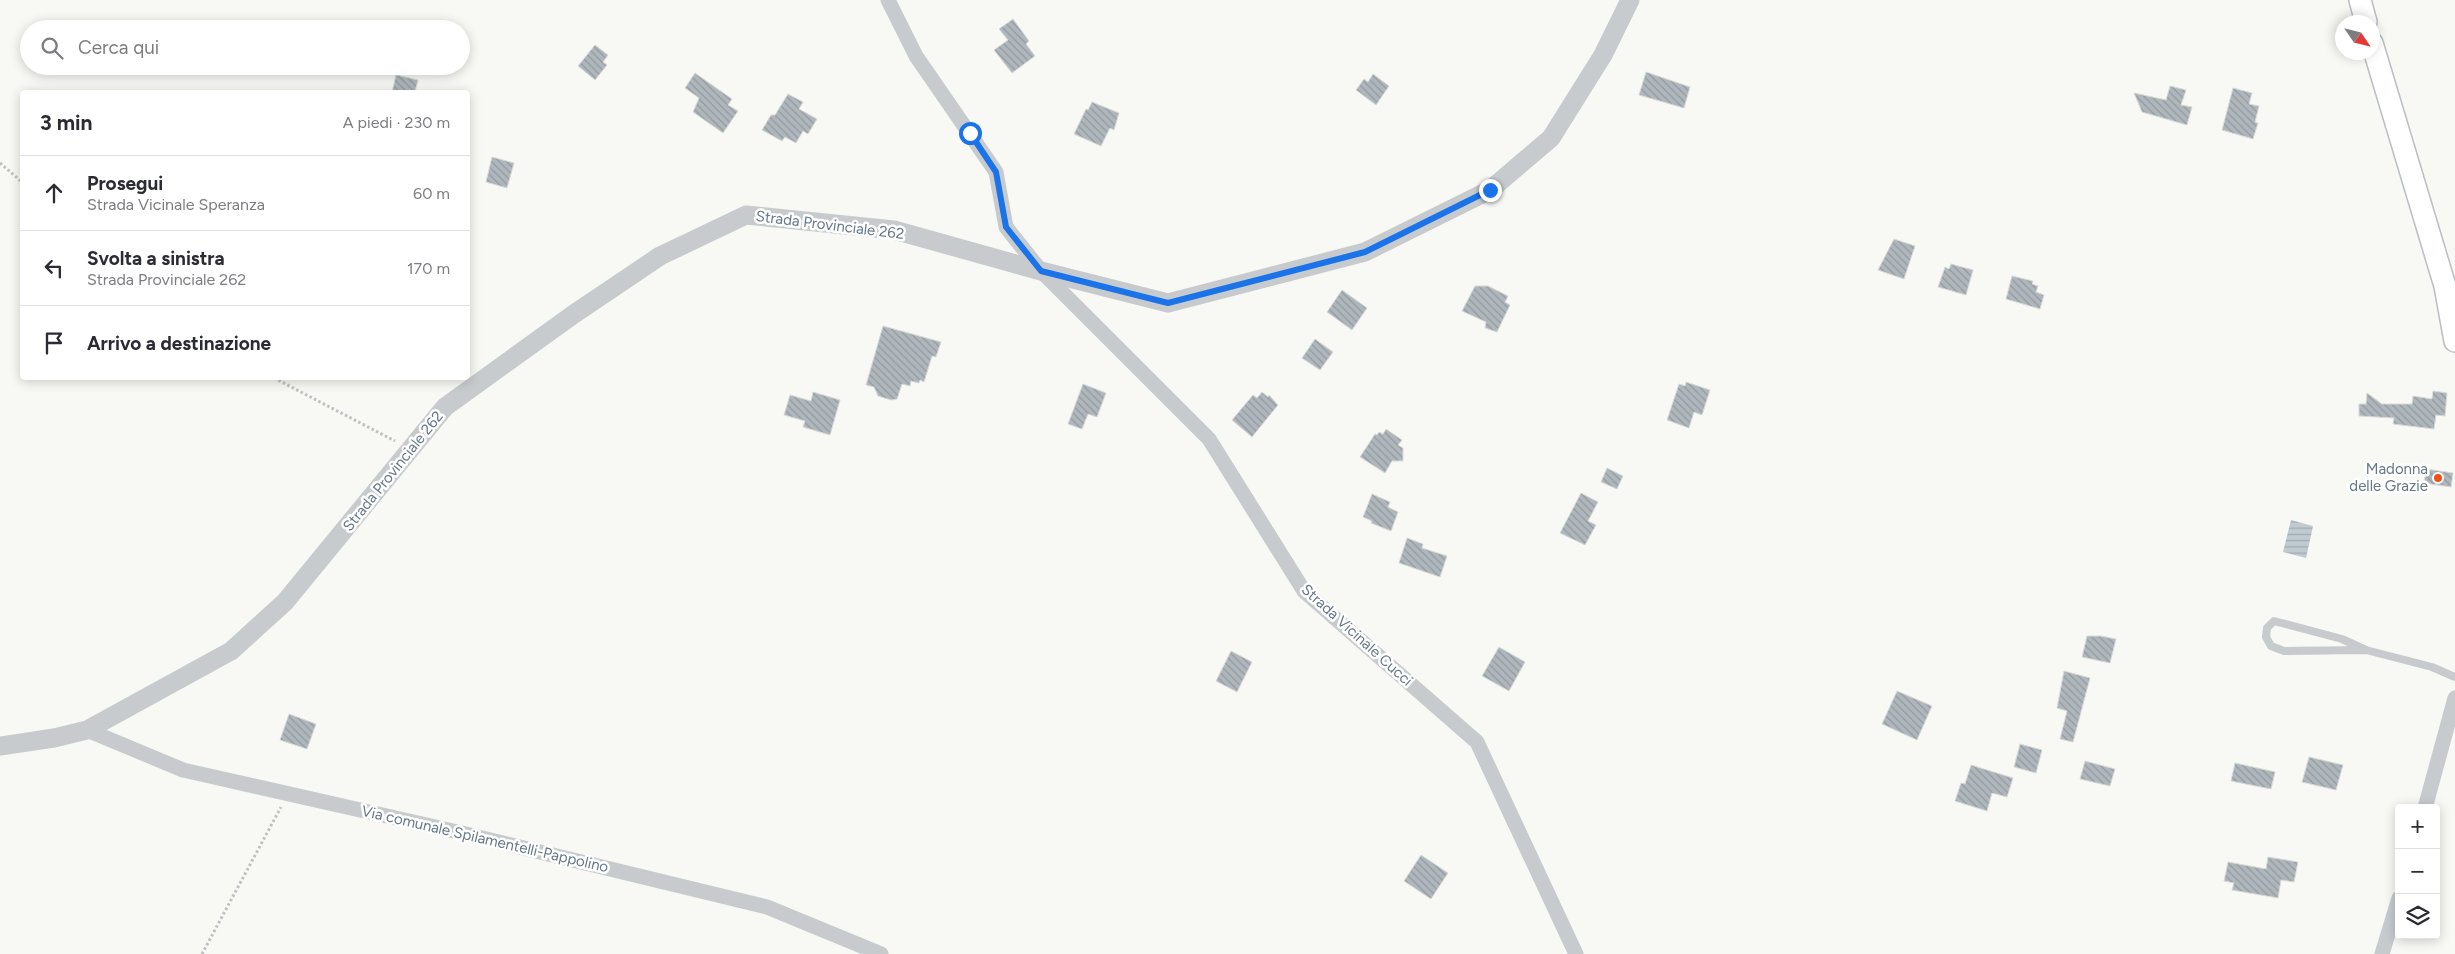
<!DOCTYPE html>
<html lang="it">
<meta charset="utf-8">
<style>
body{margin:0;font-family:Figtree,sans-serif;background:#f7f7f7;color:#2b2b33}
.controls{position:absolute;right:15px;bottom:15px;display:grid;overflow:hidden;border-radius:5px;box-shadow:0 2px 12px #0003}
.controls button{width:45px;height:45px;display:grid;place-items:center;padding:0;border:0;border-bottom:1px solid #e1e1e2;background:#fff;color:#2b2b33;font:25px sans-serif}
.compass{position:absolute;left:2335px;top:15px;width:45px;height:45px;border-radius:50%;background:#fff;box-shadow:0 2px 12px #0003;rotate:125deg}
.stop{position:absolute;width:15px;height:15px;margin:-11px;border:4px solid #1a73e8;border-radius:50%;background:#fff}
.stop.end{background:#1a73e8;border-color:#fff;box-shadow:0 1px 5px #0008}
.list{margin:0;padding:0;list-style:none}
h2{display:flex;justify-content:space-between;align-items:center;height:65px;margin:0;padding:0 20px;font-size:21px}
h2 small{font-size:16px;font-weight:400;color:#7c7c81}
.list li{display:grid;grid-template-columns:32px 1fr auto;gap:15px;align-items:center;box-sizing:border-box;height:75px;padding:0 20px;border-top:1px solid #e1e1e2}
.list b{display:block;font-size:19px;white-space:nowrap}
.list p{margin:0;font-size:16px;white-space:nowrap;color:#7c7c81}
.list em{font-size:16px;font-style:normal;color:#7c7c81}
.icon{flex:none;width:28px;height:28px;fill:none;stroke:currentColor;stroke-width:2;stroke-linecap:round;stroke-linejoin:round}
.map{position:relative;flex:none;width:2455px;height:954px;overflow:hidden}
.search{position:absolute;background:#fff;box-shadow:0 2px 12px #0003;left:20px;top:20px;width:450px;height:55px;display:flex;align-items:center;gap:12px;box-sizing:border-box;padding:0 18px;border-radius:28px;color:#7c7c81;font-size:19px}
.panel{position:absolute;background:#fff;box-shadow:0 2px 12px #0003;left:20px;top:90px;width:450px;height:290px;border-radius:5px}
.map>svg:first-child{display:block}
.water{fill:url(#water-rules)}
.building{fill:url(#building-back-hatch);stroke:#d9d9d7}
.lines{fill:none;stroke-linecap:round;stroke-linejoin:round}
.secondary-casing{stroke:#b9bec3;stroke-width:24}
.path{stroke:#bec1c3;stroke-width:3;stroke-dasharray:2.5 2.5;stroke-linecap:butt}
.service{stroke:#c7cbce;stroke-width:8}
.minor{stroke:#c7cbce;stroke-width:15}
.tertiary{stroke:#c7cbce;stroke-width:19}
.secondary{stroke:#fff;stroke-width:21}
.route{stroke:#1a73e8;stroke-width:6}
.poi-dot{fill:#f35019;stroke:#fff;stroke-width:2}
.labels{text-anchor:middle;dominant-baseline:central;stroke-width:5;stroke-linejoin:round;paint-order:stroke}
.street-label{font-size:15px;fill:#647788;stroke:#fff}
.poi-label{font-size:15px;fill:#647788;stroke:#fff;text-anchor:end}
</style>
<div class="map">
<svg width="2455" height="954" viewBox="0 0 2455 954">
<defs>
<pattern id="water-rules" width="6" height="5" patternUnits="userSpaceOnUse" patternTransform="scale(1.25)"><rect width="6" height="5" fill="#c0cbd1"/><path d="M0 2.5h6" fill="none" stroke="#a0aaaf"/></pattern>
<pattern id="building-back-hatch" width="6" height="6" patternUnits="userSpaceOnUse" patternTransform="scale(1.25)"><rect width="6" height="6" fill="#afb7bd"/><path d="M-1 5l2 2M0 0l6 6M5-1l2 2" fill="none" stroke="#929a9f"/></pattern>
</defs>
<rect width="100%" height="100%" fill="#f8f8f4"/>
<path class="water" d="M2291,520L2313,526L2306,558L2283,552Z"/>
<g class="building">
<path d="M1013,19L1029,41L1026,44L1035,56L1012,73L994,50L1008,40L999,29Z"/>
<path d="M595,45L608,55L603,62L607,65L595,80L578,66Z"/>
<path d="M1646,72L1690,87L1684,108L1639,95Z"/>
<path d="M695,73L732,99L728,105L738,111L723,133L693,112L699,98L685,88Z"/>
<path d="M1373,74L1389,86L1376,105L1356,90L1364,79L1368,82Z"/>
<path d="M396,75L418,80L415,92H392Z"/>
<path d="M2170,86L2186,90L2181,105L2192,107L2187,125L2142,112L2134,93L2166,100Z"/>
<path d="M2233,88L2252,93L2249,104L2259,106L2255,122L2258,123L2253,139L2222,130Z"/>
<path d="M788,94L803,102L799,109L817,119L808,134L803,131L796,143L785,137L782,141L762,130L771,115H775Z"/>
<path d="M1092,102L1119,113L1114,130L1110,128L1101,146L1074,134L1086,109L1088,110Z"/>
<path d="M492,157L514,163L507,188L486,182Z"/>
<path d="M1894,239L1915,246L1904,279L1878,270Z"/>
<path d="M1951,264L1973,270L1966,295L1938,287L1945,267L1949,269Z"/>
<path d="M2012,276L2033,281L2032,284L2038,286L2036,292L2044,295L2040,309L2006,299Z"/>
<path d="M1475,286H1488L1508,296L1505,302L1510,305L1497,332L1485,328L1486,322L1462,311Z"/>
<path d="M1342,290L1367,308L1352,330L1327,312Z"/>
<path d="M883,326L941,342L936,357L932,356L924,382L920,380L919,383L911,381L910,386L902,384L897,399L891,400L878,396L874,387L866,385Z"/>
<path d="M1315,339L1333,352L1320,370L1302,358Z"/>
<path d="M1686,382L1710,390L1702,415L1694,412L1689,428L1667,420L1679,384L1685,386Z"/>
<path d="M1083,384L1106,393L1097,417L1088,414L1082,429L1068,424Z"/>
<path d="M2433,391L2447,393L2445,416L2436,415L2434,429L2393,424L2394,418L2359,416V404H2366L2367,393L2382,404H2412L2413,396L2432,399Z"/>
<path d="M813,392L840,400L830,435L803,427L805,421L784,415L790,395L811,401Z"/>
<path d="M1262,392L1268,397L1269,395L1278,405L1252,437L1232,420L1253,395L1257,398Z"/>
<path d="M1386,429L1402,440L1398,445L1403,448V461H1392L1385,473L1360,457L1375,434L1377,435L1379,432L1383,434Z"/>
<path d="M1607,468L1623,476L1617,489L1601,482Z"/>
<path d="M2426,469L2453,473L2451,487L2424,483Z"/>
<path d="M1581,493L1598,502L1588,521L1596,525L1585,545L1560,533Z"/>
<path d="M1372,494L1390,502L1388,507L1398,512L1391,531L1371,523L1372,521L1363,517Z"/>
<path d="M1407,538L1423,544L1422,548L1447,556L1440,577L1399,563Z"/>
<path d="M2087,636H2101L2116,639L2110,663L2082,657Z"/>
<path d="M1499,647L1525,662L1509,691L1482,676Z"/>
<path d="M1231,651L1252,662L1237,692L1216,681Z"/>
<path d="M2064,671L2090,678L2073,742L2060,739L2067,711L2057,708Z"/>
<path d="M1897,691L1932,706L1917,740L1882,724Z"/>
<path d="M289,714L316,724L307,749L280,740Z"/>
<path d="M2020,744L2042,750L2036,773L2014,767Z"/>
<path d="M2309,757L2343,765L2336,790L2302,782Z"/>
<path d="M2085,761L2115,769L2110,786L2080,779Z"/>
<path d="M2235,763L2275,772L2271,789L2231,781Z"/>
<path d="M1971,765L2013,778L2007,797L1992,793L1987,811L1955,801L1961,783L1965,784Z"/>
<path d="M1421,855L1448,873L1431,899L1404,881Z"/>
<path d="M2268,857L2298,862L2294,882L2281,880L2278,898L2232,890L2234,883L2224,881L2228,862L2266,869Z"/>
</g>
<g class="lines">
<g class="secondary-casing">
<g id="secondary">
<path d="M2360,0L2366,22"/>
<path d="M2372,43L2445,286L2455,341"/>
</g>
</g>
<g class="path">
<path d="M0,163L22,182"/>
<path d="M274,378L395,441"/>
<path d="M202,954L281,807"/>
</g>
<path class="service" d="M2366,650L2284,651L2271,646L2266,637L2267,628L2274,621L2342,639L2366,650L2432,667L2455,677"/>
<g class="minor">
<path d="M888,0L916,56L996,172L1006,227L1041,271L1209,439L1304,591L1477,742L1576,954"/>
<path d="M87,730L183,770L462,833L767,907L881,954"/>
<path d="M2425,808L2455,698"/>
<path d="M2382,954L2399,898"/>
</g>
<path class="tertiary" d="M0,746L54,738L87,730L231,651L285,602L445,407L574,314L660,256L746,215L894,230L1041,271L1168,303L1365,252L1490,190L1551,138L1603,55L1630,0"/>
<use href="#secondary" class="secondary"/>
</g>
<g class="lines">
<path class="route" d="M970,133L996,172L1006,227L1041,271L1168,303L1365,252L1490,190"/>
</g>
<circle class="poi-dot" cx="2438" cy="478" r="5"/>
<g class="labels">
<g class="street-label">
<text transform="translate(830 225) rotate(7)">Strada Provinciale 262</text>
<text transform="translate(393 471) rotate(-51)">Strada Provinciale 262</text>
<text transform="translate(1357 635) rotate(42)">Strada Vicinale Cucci</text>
<text transform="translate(485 839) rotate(13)">Via comunale Spilamentelli-Pappolino</text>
</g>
<g class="poi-label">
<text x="2428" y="469">Madonna<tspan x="2428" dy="17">delle Grazie</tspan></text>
</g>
</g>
</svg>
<div class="controls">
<button>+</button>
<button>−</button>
<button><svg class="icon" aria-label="layers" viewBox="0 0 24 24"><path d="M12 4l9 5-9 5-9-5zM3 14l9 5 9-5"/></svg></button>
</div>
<svg class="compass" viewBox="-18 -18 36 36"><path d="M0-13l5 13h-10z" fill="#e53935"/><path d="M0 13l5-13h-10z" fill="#7c7c81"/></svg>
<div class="stop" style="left:970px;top:133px"></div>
<div class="stop end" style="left:1490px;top:190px"></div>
<div class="search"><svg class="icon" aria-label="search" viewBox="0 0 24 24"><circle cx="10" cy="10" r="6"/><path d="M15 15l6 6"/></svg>Cerca qui</div>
<section class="panel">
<h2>3 min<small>A piedi · 230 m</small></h2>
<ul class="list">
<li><svg class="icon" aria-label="ahead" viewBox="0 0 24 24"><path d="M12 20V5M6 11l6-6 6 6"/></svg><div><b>Prosegui</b><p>Strada Vicinale Speranza</p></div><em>60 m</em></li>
<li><svg class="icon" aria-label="left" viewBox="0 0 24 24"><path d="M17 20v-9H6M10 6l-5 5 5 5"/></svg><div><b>Svolta a sinistra</b><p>Strada Provinciale 262</p></div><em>170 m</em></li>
<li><svg class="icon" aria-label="arrive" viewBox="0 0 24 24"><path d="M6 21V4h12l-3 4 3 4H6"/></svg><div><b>Arrivo a destinazione</b></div></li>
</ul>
</section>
</div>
